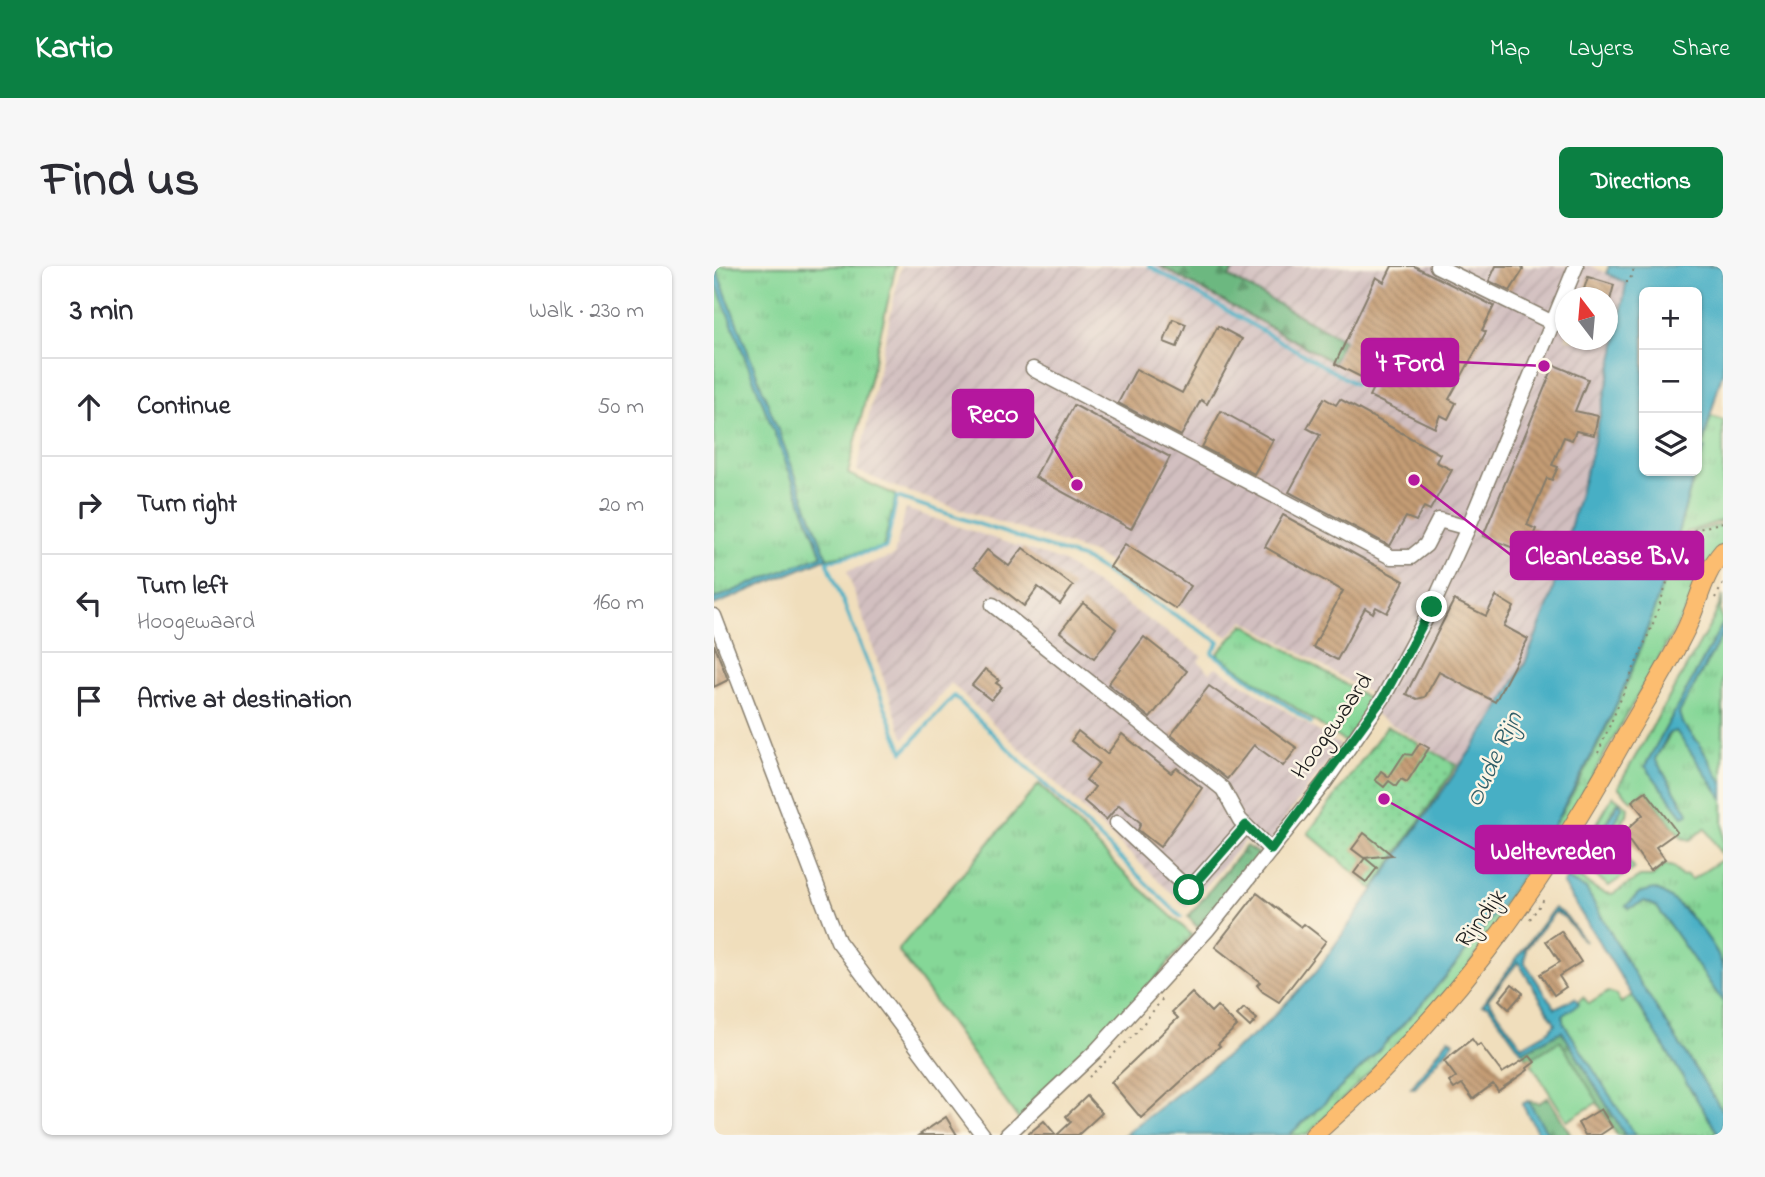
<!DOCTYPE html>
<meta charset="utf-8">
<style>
body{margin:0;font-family:"Indie Flower",sans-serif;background:#f7f7f7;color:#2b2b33}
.controls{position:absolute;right:21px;top:21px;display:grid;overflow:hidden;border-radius:10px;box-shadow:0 2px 5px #0004}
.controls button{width:63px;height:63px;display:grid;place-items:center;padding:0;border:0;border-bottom:2px solid #e1e1e2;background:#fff;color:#2b2b33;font:35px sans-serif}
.compass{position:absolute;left:841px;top:21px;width:63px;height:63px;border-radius:50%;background:#fff;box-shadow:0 2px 5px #0004;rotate:344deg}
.stop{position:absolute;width:21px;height:21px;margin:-16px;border:5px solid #0b8043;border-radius:50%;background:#fff}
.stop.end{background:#0b8043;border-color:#fff;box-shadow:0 2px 7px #0008}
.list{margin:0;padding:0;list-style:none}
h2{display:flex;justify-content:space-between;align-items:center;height:91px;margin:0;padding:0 28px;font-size:30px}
h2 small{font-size:23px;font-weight:400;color:#7c7c81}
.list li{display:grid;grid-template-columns:46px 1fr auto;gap:21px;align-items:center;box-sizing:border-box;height:98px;padding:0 28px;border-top:2px solid #e1e1e2}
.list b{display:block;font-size:26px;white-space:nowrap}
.list p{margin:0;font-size:23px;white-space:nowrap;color:#7c7c81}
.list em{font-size:23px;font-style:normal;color:#7c7c81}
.icon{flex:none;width:38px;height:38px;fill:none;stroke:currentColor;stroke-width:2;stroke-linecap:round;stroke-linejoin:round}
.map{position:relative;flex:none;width:1009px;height:869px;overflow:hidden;border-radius:10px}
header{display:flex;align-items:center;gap:42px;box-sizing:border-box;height:98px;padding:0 35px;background:#0b8043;color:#fff}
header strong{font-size:33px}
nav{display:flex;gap:38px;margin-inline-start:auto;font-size:24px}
.intro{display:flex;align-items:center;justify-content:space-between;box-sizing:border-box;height:168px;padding:0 42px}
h1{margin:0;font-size:49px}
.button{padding:18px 32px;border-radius:10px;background:#0b8043;color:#fff;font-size:24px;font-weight:700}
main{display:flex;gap:42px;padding:0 42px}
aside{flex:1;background:#fff;border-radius:10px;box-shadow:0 2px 5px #0004}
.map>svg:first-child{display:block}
.industrial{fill:url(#industrial-furrows);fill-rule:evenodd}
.grass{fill:url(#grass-tufts);stroke:#507a5a;stroke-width:2}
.forest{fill:url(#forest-firs);stroke:#446a4e;stroke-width:2}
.garden{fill:url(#garden-dots);stroke:#507a5a;stroke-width:2}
.pitch{fill:#85d797;stroke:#507a5a;stroke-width:2}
.water{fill:#46afc5;stroke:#316670;stroke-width:2;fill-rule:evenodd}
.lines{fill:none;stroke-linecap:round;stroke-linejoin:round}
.stream{stroke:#46afc5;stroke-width:3.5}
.building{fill:url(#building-back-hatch)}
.minor-casing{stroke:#867d6c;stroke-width:17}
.major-casing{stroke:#867d6c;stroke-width:20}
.path{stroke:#867d6c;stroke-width:2;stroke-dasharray:2 5;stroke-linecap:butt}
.minor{stroke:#fff;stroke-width:14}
.major{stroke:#fcbd6f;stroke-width:18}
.route{stroke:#0b8043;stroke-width:9}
.labels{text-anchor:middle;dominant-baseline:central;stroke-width:5;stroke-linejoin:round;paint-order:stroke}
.street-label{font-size:24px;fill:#1c1c1c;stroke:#fcf5e5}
.water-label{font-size:26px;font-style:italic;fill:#2f5e68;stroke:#fcf5e5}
.leader{fill:none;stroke:#b5179e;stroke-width:2.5}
.callout-dot{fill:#b5179e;stroke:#fcf5e5;stroke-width:2.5}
.callout{fill:#b5179e;stroke:#b5179e;stroke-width:2.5}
.callout-label{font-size:26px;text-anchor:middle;font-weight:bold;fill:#fff}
</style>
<header>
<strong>Kartio</strong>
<nav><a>Map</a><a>Layers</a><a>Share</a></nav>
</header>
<div class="intro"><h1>Find us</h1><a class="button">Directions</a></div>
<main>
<aside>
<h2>3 min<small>Walk · 230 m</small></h2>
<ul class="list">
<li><svg class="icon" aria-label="ahead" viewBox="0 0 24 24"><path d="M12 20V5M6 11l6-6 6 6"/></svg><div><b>Continue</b></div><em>50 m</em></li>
<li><svg class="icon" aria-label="right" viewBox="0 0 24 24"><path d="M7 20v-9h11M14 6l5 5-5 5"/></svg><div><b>Turn right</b></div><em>20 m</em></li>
<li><svg class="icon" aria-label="left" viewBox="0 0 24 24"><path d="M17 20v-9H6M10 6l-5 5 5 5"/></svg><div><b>Turn left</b><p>Hoogewaard</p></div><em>160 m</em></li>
<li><svg class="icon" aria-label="arrive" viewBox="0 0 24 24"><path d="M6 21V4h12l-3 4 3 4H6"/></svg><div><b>Arrive at destination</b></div></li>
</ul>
</aside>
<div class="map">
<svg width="1009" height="869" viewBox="0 0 1009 869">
<defs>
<pattern id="industrial-furrows" width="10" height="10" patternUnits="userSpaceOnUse" patternTransform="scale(1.75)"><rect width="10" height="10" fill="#d2bfc0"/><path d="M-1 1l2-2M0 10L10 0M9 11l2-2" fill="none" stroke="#b4a4a4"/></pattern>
<pattern id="grass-tufts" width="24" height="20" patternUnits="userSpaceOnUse" patternTransform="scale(1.75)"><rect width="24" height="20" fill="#85d797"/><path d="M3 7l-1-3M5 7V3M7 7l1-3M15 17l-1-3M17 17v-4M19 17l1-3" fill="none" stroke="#72b882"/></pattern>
<pattern id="forest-firs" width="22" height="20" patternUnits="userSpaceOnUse" patternTransform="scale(1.75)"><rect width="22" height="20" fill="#6cb880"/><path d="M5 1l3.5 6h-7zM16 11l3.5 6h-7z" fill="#589568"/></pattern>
<pattern id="garden-dots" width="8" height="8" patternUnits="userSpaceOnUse" patternTransform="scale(1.75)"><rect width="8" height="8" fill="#85d797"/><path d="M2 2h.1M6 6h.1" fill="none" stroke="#72b882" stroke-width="1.8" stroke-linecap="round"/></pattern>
<pattern id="building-back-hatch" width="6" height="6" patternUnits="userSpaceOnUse" patternTransform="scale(1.75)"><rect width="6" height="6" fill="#c49c74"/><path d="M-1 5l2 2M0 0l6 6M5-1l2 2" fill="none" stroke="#9e7e5e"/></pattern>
</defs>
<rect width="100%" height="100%" fill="#fcf5e5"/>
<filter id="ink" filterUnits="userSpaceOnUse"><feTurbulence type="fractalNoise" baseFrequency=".0143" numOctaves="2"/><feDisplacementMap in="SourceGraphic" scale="14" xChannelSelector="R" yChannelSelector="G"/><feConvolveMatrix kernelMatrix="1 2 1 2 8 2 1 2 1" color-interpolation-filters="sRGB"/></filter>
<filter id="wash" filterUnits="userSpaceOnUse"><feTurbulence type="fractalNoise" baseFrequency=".00686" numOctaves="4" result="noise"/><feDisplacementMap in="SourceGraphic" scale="28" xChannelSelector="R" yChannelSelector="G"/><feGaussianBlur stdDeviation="1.57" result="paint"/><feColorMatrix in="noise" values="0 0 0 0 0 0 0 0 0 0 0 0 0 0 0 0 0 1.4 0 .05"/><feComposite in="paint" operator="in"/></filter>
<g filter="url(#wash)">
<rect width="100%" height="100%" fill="#f0debc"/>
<g class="industrial">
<path d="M187,0H877L921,20L846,334L767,509L752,504L654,444L660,430L530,354L514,371L381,288L189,224L143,205ZM852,32H894V74H852Z"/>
<path d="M192,243L348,295L488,390L484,395L496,406L502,401L626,479L575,547L549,589L531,575L473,642L237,417L190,473L133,305L180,290Z"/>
</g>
<g class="grass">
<path d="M1,0H182L134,208L182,229L169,282L113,292Z"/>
<path d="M0,10L108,290L0,333Z"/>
<path d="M997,150L1009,154V254L973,266L963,279L980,266L1009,258V278L836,585L738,723L593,869H575C729,735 854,573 927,381C955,305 975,227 997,150Z"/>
<path d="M1009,330L1006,345L1009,357L931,500L969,550L973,545L941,493L959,464L964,467L1009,533V591L991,562L976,574L968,572L932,525L918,535L904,521L999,354Z"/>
<path d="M530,358L661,436L631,476L503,388Z"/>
<path d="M1009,367V518L984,476L968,457L965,447Z"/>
<path d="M325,518L410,607L478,669L378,787L305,854L184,684Z"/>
<path d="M899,530L914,541L913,549L902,564L899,561L908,541L903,537L866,600L860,597Z"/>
<path d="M898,579L905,581L920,603L895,620L875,605L889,581Z"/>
<path d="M1009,593V701L971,643L945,625L925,627L916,642L931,635L943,641L1009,736V846L913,696L872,623L852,613L858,608C872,613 883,628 898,628L926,611H938L950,599L959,601L967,610L973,609L977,614Z"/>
<path d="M894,726L902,729L907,737L918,729L1005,869H921L916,863L849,756V749L869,731L875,738Z"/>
</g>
<g class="forest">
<path d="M446,0H521L515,11L630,74L619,96Z"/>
<path d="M532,580L547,590L484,662L474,651Z"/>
<path d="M843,765H848L911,869H903L898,861L846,775L815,794L808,786Z"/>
<path d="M834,831L857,869H835L814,835L825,837Z"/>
</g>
<path class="garden" d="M673,460L743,499L659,623L594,567Z"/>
<path class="pitch" d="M846,775L884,836L853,855L815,794Z"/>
<g class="water">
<path d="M1,0L113,292L0,339V333L108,289L0,12Z"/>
<path d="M895,0H1009V104L988,180L991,182L983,200V26H930V205H981C962,276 942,346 913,414C887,476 854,533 822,591L824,595L816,599C747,700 667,789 575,869H410L546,764L602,706L778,454L811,397L835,337L878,184L901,85L912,17L892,7Z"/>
<path d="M1009,357V367L965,447L968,457L984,476L1009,518V533L962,465L955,467L941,493L973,545L974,548L969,550L931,500Z"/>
<path d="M905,536L908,541L899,561L910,577L904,582L897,579L889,581L875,605L866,600Z"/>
<path d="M852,613L872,623L913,696L1009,846V869H1005L849,618Z"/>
<path d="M940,623C966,633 1002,676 1009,702C1009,712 1009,726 1009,736L943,641L931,635L916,642L912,640L925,627Z"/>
<path d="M840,642L852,650L871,676L851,652L841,646L812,683L811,697L841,742L861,732L865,738L849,749V756L921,869H911L848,765L808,786L774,739H768ZM804,696L841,757L836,764L808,780L774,733Z"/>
<path d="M735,772L740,776L701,822H697Z"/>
<path d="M814,835L835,869H825L808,838Z"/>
</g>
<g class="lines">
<g class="stream">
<path d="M435,0L641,118"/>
<path d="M467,651L240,430L189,486L113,295L172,282L183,231L370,293L505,376L498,387L597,457"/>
</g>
</g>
<g id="blocks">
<g class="building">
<path d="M678,0H700L780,40L768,64L772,66L735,133L742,137L734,153L726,149L721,162L655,130L661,118L621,98L662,11L670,16Z"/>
<path d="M782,0H808L809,4L796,25L775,15Z"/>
<path d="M874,11L900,19L896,34L867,32Z"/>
<path d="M459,53L472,58L463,81L450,76Z"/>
<path d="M504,60L528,73L493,138L487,134L467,170L404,137L422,103L468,127Z"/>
<path d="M840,99L874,113L861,145L884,150L880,169L862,165L858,174L850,171L838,199L844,201L838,214L833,212L813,259L822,263L812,287L769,270Z"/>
<path d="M610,132L622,139L626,133L726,188L722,196L738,204L716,244L710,241L702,255L692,251L676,280L575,226L606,169L593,162Z"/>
<path d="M360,139L456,191L417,263L321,211Z"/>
<path d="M507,145L559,174L540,208L488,181Z"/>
<path d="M569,249L690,315L673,347L662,341L659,347L651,342L623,394L599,381L629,325L551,281Z"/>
<path d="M411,278L477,320L462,343L396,301Z"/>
<path d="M309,282L359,320L346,338L324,321L310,340L260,301L273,284L295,300Z"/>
<path d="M782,330L800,341L790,360L814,373L781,436L725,406L711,431L703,433L692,428L740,334L772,350Z"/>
<path d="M369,337L402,363L380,392L346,366Z"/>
<path d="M430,371L473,405L436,452L394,418Z"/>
<path d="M0,378L14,414L0,421Z"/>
<path d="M271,403L285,414L282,417L288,421L277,434L258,419Z"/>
<path d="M495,420L583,482L569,500L540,479L513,513L457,469Z"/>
<path d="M364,465L393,488L408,468L457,507L463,502L488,522L446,581L424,564L427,557L405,539L392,554L370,535L381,521L372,514L385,497L357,475Z"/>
<path d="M706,477L715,482L693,516L687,513L682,520L675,515L670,521L661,514L667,505L675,511L690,488L698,489Z"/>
<path d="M932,525L963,566L942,581L951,593L936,604L915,575L912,578L906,570L929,549L918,535Z"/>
<path d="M650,567L667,580L678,589L650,592L638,583Z"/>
<path d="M651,592L663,602L652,616L640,607Z"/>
<path d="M543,627L587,661L590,658L612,675L565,736L549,726L543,719L546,716L501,681Z"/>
<path d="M847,665L867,696L845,710L852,721L840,729L826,708L846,696L832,675Z"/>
<path d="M798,718L809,727L795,743L785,734Z"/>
<path d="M478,727L497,746L503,740L523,760L504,778L506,780L427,852L397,816L464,752L458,746Z"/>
<path d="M530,742L543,753L536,761L523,749Z"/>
<path d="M758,773L763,780L766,778L788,807L816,790L821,796L813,802L814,804L784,825L779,818L759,833L748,818L740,823L735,816L742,811L730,795Z"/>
<path d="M373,830L388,847L364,869H343L357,856L352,850Z"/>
<path d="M887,843L898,861L886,869H871L864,857Z"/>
<path d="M232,851L243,869H205Z"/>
<path d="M330,855L342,869H313Z"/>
</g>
</g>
</g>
<g filter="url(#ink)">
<use href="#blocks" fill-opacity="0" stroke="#867d6c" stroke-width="2"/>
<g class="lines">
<g class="minor-casing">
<g id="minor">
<path d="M723,0L841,58"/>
<path d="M319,103L677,291H697L712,279L725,254L754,262"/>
<path d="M279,339L509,523L526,554L557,584"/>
<path d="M0,350L124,675L269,869"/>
<path d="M403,557L475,624L532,560"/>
<path d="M293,869L382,785L494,663L611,516L669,432L718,341L754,262L862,0"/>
</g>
</g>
<g class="major-casing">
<path id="major" d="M600,869C733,753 825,626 910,473C931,436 955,399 973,361C985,335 989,308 1009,285"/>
</g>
<g class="path">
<path d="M912,16H915L921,0"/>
<path d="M964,287L983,299"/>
<path d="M1001,332L1009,318"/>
<path d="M884,487L940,355L968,272L981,264L1009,256"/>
<path d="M816,653L831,632"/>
<path d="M375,811L422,767L450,731"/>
</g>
<use href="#minor" class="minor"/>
<use href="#major" class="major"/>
</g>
</g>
<g class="lines" filter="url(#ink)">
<path class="route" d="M475,624L532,559L557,584L669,432L718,341"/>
</g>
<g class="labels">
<g class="street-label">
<text transform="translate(619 461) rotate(-55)">Hoogewaard</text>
<text transform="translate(768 653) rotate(-53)">Rijndijk</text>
</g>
<g class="water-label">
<text transform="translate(781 494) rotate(-65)">Oude Rijn</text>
</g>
</g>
<path class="leader" d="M830 100L744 96M363 219L319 147M700 214L797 289M670 533L762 584"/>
<g class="callout-dot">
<circle cx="830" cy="100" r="7"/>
<circle cx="363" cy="219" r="7"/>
<circle cx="700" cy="214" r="7"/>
<circle cx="670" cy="533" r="7"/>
</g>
<g class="callout">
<rect x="648" y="73" width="96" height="47" rx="7"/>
<rect x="239" y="124" width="80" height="47" rx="7"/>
<rect x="797" y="266" width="192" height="47" rx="7"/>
<rect x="762" y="560" width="154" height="47" rx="7"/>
</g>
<g class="callout-label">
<text x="696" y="105">'t Ford</text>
<text x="279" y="156">Reco</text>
<text x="893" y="298">CleanLease B.V.</text>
<text x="839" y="593">Weltevreden</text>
</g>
</svg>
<div class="controls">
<button>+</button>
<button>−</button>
<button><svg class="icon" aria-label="layers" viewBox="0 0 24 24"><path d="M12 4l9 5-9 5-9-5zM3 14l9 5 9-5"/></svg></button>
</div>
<svg class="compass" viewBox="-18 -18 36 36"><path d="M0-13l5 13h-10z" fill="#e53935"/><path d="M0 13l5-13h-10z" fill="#7c7c81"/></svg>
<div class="stop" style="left:475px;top:624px"></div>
<div class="stop end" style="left:718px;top:341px"></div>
</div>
</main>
